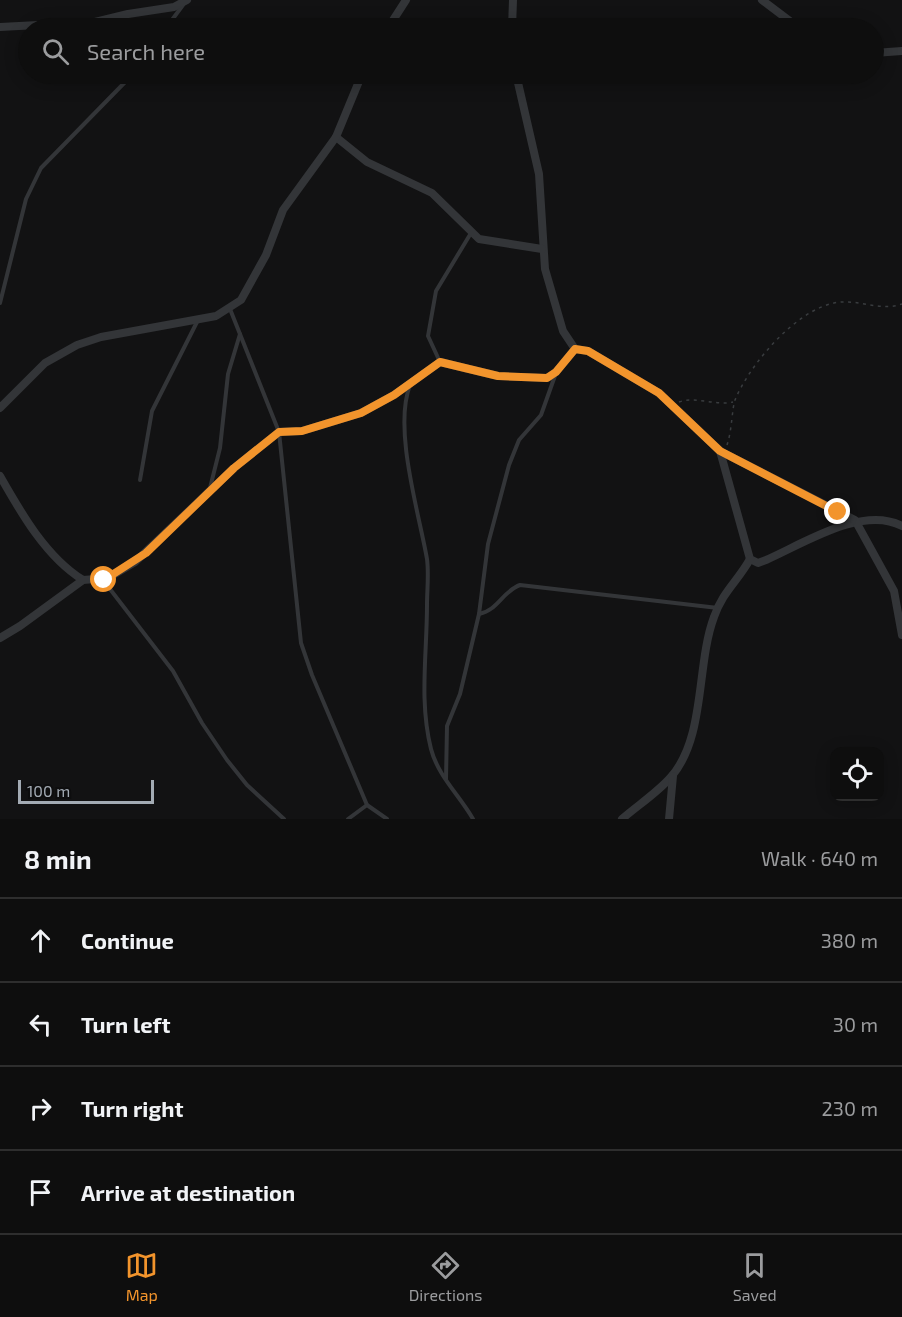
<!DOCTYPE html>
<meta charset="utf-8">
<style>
body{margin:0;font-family:"Exo 2",sans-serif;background:#1c1c1c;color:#f1f3f6}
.controls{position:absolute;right:18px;bottom:18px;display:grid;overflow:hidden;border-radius:12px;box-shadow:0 3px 15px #0003}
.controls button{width:54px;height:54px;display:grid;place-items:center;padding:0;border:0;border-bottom:2px solid #2e2e2e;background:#0e0e0e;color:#f1f3f6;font:30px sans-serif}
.scale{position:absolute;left:18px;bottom:15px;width:136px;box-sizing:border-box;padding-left:6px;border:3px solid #a3abb4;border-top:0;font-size:16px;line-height:21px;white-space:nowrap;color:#a3abb4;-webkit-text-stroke:4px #0d0d0e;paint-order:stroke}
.stop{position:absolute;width:18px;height:18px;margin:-14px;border:4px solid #f2942c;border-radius:50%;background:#fff}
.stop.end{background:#f2942c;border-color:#fff;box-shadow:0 2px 6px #0008}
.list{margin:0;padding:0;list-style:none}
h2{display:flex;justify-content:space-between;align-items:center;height:78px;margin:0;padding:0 24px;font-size:26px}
h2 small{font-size:20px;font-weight:400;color:#9b9c9e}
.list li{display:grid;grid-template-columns:39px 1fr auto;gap:18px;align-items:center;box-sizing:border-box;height:84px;padding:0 24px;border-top:2px solid #2e2e2e}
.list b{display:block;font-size:22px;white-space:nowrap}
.list em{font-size:20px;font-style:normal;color:#9b9c9e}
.icon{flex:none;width:33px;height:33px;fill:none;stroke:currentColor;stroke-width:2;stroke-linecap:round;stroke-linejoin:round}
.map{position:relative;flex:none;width:902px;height:819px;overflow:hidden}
.search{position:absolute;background:#0e0e0e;box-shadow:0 3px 15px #0003;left:18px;right:18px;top:18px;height:66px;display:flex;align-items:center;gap:15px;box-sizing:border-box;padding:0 21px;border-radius:33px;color:#9b9c9e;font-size:22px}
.sheet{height:414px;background:#0e0e0e}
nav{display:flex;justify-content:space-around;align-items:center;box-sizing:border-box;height:84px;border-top:2px solid #2e2e2e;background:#0e0e0e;font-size:16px;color:#9b9c9e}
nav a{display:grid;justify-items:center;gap:3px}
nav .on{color:#f2942c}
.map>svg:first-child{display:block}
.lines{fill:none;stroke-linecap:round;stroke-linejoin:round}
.path{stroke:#393c3f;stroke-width:1.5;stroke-dasharray:3 4.5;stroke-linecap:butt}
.lane{stroke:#333538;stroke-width:4}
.street{stroke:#333538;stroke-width:8}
.route{stroke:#f2942c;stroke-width:8}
</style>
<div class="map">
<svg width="902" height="819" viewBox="0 0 902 819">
<rect width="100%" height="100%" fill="#121213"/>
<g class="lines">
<g class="path">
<path d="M679,402C696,396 715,406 733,402"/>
<path d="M727,445C732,431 732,408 735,400C750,364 795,311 834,303C858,298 879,312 902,304"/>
</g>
<g class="lane">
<path d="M166,28L183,5"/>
<path d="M0,303L26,199L41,168L133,74"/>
<path d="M230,309L279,432L301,643L312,675L367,805L387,819"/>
<path d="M440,362L428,336L436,291L471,233"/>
<path d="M410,385C393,429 419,513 427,559C429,574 427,590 427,605C427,654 419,701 431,749C438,776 460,796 473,819"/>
<path d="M140,480L152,411L198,320"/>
<path d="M210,488L220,448L228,374L240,334"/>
<path d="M103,580L173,671L202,723L227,760L247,785L284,819"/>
<path d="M479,614C497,611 503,591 520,585L718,608"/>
<path d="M446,779L447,726L460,694L479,614L488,544L509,465L519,440L541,415L556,373"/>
<path d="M348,819L367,805"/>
</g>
<g class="street">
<path d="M762,0L799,28"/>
<path d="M0,27L95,22L128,14L174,7L187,0"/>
<path d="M388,28L406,0"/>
<path d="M512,28L513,0"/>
<path d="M874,53L902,51"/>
<path d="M516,74L539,174L545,269L563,331L575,349L588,351L659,393L720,451L750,559L758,563L766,560C803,544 862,505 902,526"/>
<path d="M336,137L367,162L432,193L479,239L542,249"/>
<path d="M0,408L45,363L77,345L101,337L216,316L241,300L266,255L283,210L336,137L362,74"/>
<path d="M720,451L855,520L894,591L902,635"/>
<path d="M0,476C21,513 46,557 83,580"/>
<path d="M0,638L20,626L83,580L108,578L135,562L234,468L279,432L302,431L361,413L394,395L440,362L498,376L547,378L556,372L575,349"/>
<path d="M622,819C638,805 657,793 671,777C706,737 696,665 714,617C723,591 738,581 750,559"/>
<path d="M669,819L673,776"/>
</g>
</g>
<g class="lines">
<path class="route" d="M104,580L146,553L234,468L279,432L302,431L361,413L394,395L440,362L498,376L547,378L556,372L575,349L588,351L659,393L720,451L838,512"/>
</g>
</svg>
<div class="controls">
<button><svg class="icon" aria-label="locate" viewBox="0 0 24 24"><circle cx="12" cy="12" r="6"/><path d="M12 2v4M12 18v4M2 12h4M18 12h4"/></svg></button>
</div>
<div class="scale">100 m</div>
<div class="stop" style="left:104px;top:580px"></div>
<div class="stop end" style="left:838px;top:512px"></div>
<div class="search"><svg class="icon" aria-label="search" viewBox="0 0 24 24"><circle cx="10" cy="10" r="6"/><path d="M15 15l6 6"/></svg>Search here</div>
</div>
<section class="sheet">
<h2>8 min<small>Walk · 640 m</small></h2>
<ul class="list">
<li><svg class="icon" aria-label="ahead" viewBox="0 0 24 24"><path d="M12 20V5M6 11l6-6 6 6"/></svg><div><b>Continue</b></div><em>380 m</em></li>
<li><svg class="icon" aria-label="left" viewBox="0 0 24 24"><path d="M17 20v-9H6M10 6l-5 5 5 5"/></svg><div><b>Turn left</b></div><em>30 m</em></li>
<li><svg class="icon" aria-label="right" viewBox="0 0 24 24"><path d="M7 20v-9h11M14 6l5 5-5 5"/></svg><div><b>Turn right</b></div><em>230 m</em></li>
<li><svg class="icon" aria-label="arrive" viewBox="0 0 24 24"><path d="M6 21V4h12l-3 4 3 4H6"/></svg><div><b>Arrive at destination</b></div></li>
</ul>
</section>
<nav>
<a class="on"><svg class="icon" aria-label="map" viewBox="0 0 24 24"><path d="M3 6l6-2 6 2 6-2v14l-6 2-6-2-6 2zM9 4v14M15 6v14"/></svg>Map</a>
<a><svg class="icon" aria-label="directions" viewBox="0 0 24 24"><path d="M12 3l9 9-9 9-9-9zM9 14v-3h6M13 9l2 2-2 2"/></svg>Directions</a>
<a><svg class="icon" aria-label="saved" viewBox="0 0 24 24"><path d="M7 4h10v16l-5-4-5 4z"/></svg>Saved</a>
</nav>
